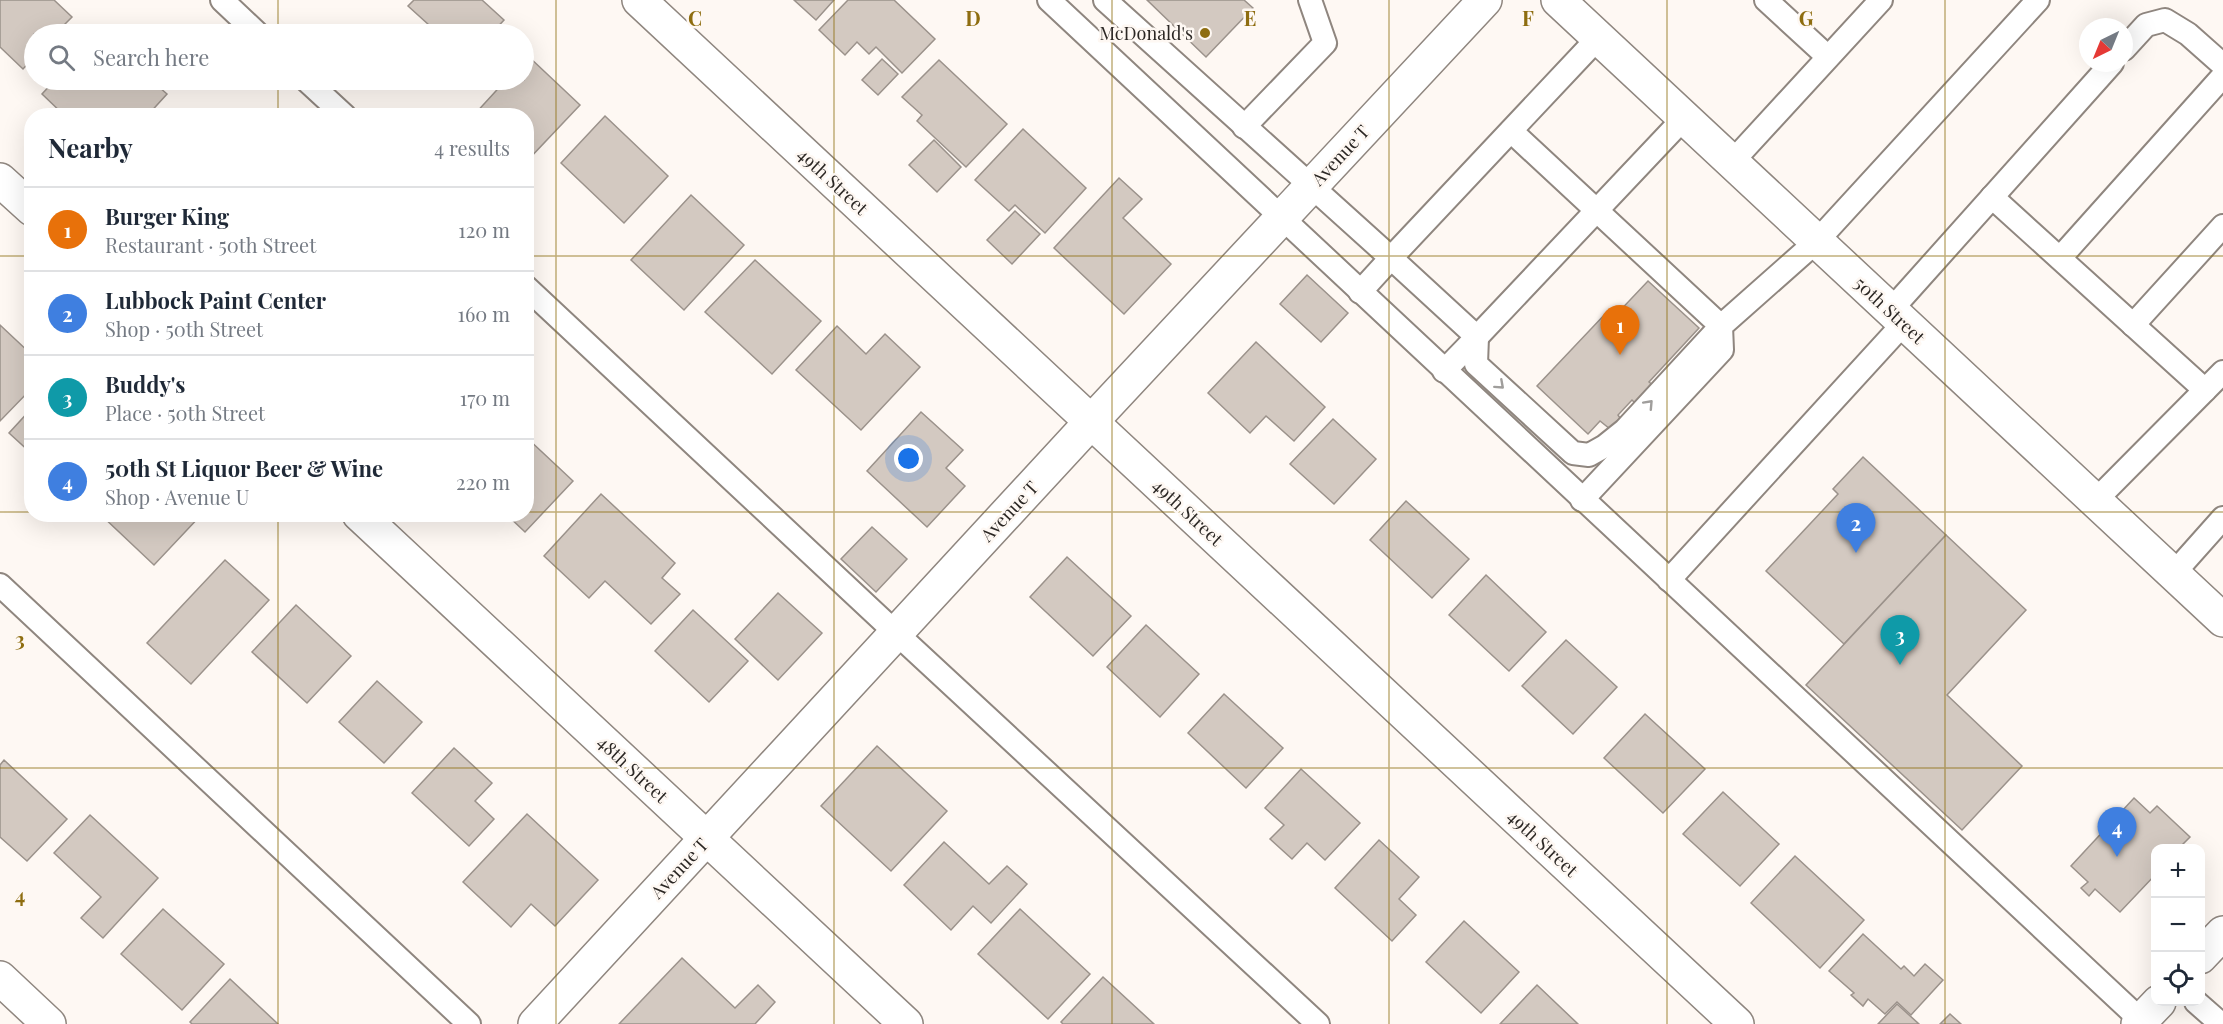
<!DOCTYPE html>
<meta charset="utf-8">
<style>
body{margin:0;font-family:"Playfair Display",serif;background:#f6f6f7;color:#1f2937}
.controls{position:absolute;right:18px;bottom:18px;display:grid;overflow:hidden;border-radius:12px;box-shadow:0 6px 24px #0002}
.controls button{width:54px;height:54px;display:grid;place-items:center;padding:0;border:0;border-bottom:2px solid #e0e1e3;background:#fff;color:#1f2937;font:30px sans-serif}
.compass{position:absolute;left:2079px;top:18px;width:54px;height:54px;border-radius:50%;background:#fff;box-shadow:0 6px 24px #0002;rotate:223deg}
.you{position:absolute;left:909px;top:459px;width:21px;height:21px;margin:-15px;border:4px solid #fff;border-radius:50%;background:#1a73e8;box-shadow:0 0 0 9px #1a73e833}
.badge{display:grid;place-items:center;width:39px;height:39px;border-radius:50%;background:#7c3aed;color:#fff;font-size:20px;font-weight:700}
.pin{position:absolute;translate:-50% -50px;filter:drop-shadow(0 2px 3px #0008)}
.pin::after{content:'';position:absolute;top:32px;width:21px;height:18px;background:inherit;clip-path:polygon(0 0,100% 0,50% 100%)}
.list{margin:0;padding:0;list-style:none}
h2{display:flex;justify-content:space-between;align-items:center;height:78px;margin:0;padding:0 24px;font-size:26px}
h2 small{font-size:20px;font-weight:400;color:#747a83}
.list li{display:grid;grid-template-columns:39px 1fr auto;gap:18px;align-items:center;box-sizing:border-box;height:84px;padding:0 24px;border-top:2px solid #e0e1e3}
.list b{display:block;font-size:22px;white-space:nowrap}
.list p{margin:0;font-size:20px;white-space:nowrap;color:#747a83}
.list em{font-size:20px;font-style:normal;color:#747a83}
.icon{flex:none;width:33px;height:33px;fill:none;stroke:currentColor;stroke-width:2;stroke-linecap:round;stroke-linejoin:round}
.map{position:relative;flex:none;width:2223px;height:1024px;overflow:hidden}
.search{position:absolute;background:#fff;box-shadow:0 6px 24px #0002;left:24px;top:24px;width:510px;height:66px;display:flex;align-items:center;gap:15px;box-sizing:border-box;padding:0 21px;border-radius:33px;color:#747a83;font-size:22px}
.panel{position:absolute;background:#fff;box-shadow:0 6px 24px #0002;left:24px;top:108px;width:510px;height:414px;border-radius:24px}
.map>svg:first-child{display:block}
.building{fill:#d3c9c1;stroke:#9b928b;stroke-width:1.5}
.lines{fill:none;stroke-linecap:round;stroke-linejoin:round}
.service-casing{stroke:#8f867f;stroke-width:26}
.minor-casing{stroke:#8f867f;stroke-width:36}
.tertiary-casing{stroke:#8f867f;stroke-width:36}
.secondary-casing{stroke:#8f867f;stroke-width:36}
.service{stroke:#fff;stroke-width:22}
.minor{stroke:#fff;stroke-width:33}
.tertiary{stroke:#fff;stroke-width:33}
.secondary{stroke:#fff;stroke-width:33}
.oneway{stroke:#a09e9c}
.grid{fill:none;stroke:#8e6d10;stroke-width:1.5;stroke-opacity:0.55}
.poi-dot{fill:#8e6d10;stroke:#fef8f3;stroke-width:2}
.labels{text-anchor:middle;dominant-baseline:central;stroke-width:5;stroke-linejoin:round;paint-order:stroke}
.poi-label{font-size:18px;fill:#2b2724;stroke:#fef8f3;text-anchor:end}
.street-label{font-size:18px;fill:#2b2724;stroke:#fef8f3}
.grid-label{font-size:20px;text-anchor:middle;font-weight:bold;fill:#8e6d10;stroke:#fef8f3;stroke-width:5;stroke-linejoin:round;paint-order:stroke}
</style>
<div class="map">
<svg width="2223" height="1024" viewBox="0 0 2223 1024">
<rect width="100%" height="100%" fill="#fef8f3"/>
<g class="building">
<path d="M0,0H54L72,17L55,34H34V57L23,69L0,47Z"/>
<path d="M414,0H482L504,20L491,34H439L408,6Z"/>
<path d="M794,0H834L816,20Z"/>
<path d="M848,0H894L935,39L902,73L876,47L869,54L857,42L845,55L819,30Z"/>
<path d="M1147,0H1244L1253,8L1206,57Z"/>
<path d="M528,56L580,105L526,162V116H473L506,80H524V61Z"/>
<path d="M882,59L898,74L878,95L862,80Z"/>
<path d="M939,60L1007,124L966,167L917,121L922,115L902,97Z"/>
<path d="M55,80H151L167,94L147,116H65L42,94Z"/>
<path d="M605,116L668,176L624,223L561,163Z"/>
<path d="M1023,129L1086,188L1045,233L1015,205L1009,211L975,180Z"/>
<path d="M934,140L961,167L937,192L909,165Z"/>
<path d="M1119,178L1142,199L1123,218L1171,264L1124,314L1054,248Z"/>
<path d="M691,195L744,245L684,310L631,260Z"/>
<path d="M1015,211L1040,234L1012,264L987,240Z"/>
<path d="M755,260L821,321L772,374L705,312Z"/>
<path d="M1307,275L1348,313L1321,342L1280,304Z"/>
<path d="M1648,281L1699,328L1649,382L1654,386L1637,405L1632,400L1618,415L1620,418L1610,429L1600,421L1588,434L1537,386L1607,312L1613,318Z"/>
<path d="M0,325L32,355V388L0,421Z"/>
<path d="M837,326L866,354L885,334L920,367L861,430L796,370Z"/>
<path d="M1256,342L1325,407L1294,441L1266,416L1250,433L1208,393Z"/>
<path d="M32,408V454L9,433Z"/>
<path d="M921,412L963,450L946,468L965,486L927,527L867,471Z"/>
<path d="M1333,419L1376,459L1334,504L1290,464Z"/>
<path d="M526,437L573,481L525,532L506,514H526Z"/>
<path d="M1863,457L1946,535L1844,644L1766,571L1838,494L1833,489Z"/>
<path d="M601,494L675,563L662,578L680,594L651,624L605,581L589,598L544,556Z"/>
<path d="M1406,501L1469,559L1432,598L1370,540Z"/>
<path d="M100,514H202L154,565Z"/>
<path d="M872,527L907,559L876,592L841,559Z"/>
<path d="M1946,535L2026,610L1947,695L2022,766L1962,830L1806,685Z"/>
<path d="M1067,557L1131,616L1093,656L1030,597Z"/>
<path d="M225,560L269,600L191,684L147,643Z"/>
<path d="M1486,575L1546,632L1509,671L1449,615Z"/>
<path d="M778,593L822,633L778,680L735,639Z"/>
<path d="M296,605L351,656L307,703L252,652Z"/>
<path d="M693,610L748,661L709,702L655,651Z"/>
<path d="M1146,625L1199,674L1160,717L1107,667Z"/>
<path d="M1566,640L1617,687L1573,734L1522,686Z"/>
<path d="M377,681L422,722L384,763L339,722Z"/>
<path d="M1224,694L1283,748L1246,788L1188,733Z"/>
<path d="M1645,714L1705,769L1663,813L1604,758Z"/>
<path d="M877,746L947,811L891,871L821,806Z"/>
<path d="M454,748L492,783L475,801L494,819L469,846L412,793Z"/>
<path d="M4,760L67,819L27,861L0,837V765Z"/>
<path d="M1301,769L1360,823L1325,860L1307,843L1292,859L1270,839L1284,825L1265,808Z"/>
<path d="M1723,792L1779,844L1740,886L1683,834Z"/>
<path d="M2134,798L2150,813L2157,806L2190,837L2179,848H2156V874L2120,912L2095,889L2089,896L2081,888L2088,882L2071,866Z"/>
<path d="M527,814L598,880L555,926L531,904L511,927L463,882Z"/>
<path d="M90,815L158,878L103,938L81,918L101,897L54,853Z"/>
<path d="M1379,840L1419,877L1399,899L1416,915L1392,941L1335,888Z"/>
<path d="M944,842L989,884L1007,866L1027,884L991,923L973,906L951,930L904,885Z"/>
<path d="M1795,856L1864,920L1820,968L1751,903Z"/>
<path d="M163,909L224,964L182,1010L121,954Z"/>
<path d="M1020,909L1090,974L1048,1019L978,954Z"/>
<path d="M1464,921L1519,972L1481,1013L1426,962Z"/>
<path d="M1863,934L1901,969L1904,966L1914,976L1925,964L1943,980L1911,1015L1897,1002L1885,1014L1868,999L1863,1006L1851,995L1854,993L1829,971Z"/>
<path d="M682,958L735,1008L758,985L775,1002L755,1024H619Z"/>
<path d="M1103,977L1154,1024H1063L1061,1022Z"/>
<path d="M230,979L278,1024H192L190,1022Z"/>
<path d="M1537,985L1578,1024H1500Z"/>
<path d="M1897,1004L1919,1024H1878Z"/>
<path d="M1950,1014L1961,1024H1940Z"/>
</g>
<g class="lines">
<g class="service-casing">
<g id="service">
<path d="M222,0L258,34"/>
<path d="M1049,0L2145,1024"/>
<path d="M1105,0L1391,258L1360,292"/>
<path d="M1766,0L1828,57"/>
<path d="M1598,38L1391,258L1477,337L1684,118"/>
<path d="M2124,49L2146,25L2165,20L2188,34L2223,65"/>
<path d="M306,80L345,116"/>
<path d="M1244,127L1325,43L1310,0"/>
<path d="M1732,162L1881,0"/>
<path d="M1992,197L2205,390"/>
<path d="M2060,258L2223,76"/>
<path d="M526,287L896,633L1318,1024"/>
<path d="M1891,310L2112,63"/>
<path d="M2133,325L2223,226"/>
<path d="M1477,337L1476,364L1573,453L1589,455L1605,446L1625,430L1721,326L1511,131"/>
<path d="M1444,371L1477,337"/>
<path d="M1582,500L1722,350L1721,326L1817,241L2038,0"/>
<path d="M2095,501L2223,372"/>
<path d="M2174,573L2223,518"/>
<path d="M1669,580L1904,323"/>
<path d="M0,585L469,1024"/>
<path d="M2196,1002L2221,1024"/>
</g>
</g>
<g class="minor-casing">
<g id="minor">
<path d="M639,0L1737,1024"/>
<path d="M0,180L32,209"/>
<path d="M359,514L906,1024"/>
<path d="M0,978L49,1024"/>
<path d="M535,1024L1091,422L1485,0"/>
</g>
</g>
<g class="tertiary-casing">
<g id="tertiary">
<path d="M2200,957L2223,933"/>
<path d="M2138,1024L2159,1002"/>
</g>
</g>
<g class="secondary-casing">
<path id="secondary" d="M1558,0L2223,620"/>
</g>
<use href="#service" class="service"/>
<use href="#minor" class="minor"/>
<use href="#tertiary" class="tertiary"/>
<use href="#secondary" class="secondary"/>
</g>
<defs><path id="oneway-chevron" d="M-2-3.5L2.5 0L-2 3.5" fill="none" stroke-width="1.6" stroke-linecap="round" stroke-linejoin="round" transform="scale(1.5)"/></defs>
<g class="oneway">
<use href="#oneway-chevron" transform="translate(1500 385) rotate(42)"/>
<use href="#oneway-chevron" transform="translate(1649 404) rotate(-47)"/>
</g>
<path class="grid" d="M278,0V34M556,0V1024M834,0V1024M1112,0V1024M1389,0V1024M1667,0V1024M1945,0V1024M278,80V116M0,256H32M526,256H2223M0,512H32M526,512H2223M278,514V1024M0,768H2223"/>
<circle class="poi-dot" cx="1205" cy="33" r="6"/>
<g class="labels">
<g class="poi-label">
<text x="1193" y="33">McDonald's</text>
</g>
<g class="street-label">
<text transform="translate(1340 155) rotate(-47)">Avenue T</text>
<text transform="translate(833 181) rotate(43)">49th Street</text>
<text transform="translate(1890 310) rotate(43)">50th Street</text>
<text transform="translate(1009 511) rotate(-47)">Avenue T</text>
<text transform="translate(1188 512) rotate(43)">49th Street</text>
<text transform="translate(633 769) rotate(43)">48th Street</text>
<text transform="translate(1543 843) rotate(43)">49th Street</text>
<text transform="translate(679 868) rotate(-47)">Avenue T</text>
</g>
</g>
<g class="grid-label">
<text x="695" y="26">C</text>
<text x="973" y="26">D</text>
<text x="1250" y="26">E</text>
<text x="1528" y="26">F</text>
<text x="1806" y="26">G</text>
<text x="20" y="647">3</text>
<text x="20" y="903">4</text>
</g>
</svg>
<div class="controls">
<button>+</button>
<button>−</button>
<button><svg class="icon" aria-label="locate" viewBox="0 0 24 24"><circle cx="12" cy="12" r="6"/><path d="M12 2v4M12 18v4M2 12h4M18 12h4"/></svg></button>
</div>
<svg class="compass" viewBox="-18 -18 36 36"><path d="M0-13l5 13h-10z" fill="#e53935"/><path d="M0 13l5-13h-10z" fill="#747a83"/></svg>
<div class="you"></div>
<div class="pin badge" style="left:1620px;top:355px;background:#e8710a">1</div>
<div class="pin badge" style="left:1856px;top:553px;background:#3f7fe0">2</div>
<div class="pin badge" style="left:1900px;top:665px;background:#0f9aa8">3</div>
<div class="pin badge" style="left:2117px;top:857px;background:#3f7fe0">4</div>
<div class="search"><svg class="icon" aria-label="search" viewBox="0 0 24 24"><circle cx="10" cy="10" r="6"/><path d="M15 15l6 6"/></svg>Search here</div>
<section class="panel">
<h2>Nearby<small>4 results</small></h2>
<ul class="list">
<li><span class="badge" style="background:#e8710a">1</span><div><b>Burger King</b><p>Restaurant · 50th Street</p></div><em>120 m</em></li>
<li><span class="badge" style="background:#3f7fe0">2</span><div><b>Lubbock Paint Center</b><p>Shop · 50th Street</p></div><em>160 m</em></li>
<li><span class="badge" style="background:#0f9aa8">3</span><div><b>Buddy's</b><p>Place · 50th Street</p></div><em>170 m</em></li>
<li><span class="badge" style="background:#3f7fe0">4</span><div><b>50th St Liquor Beer &amp; Wine</b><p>Shop · Avenue U</p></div><em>220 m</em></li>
</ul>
</section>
</div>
